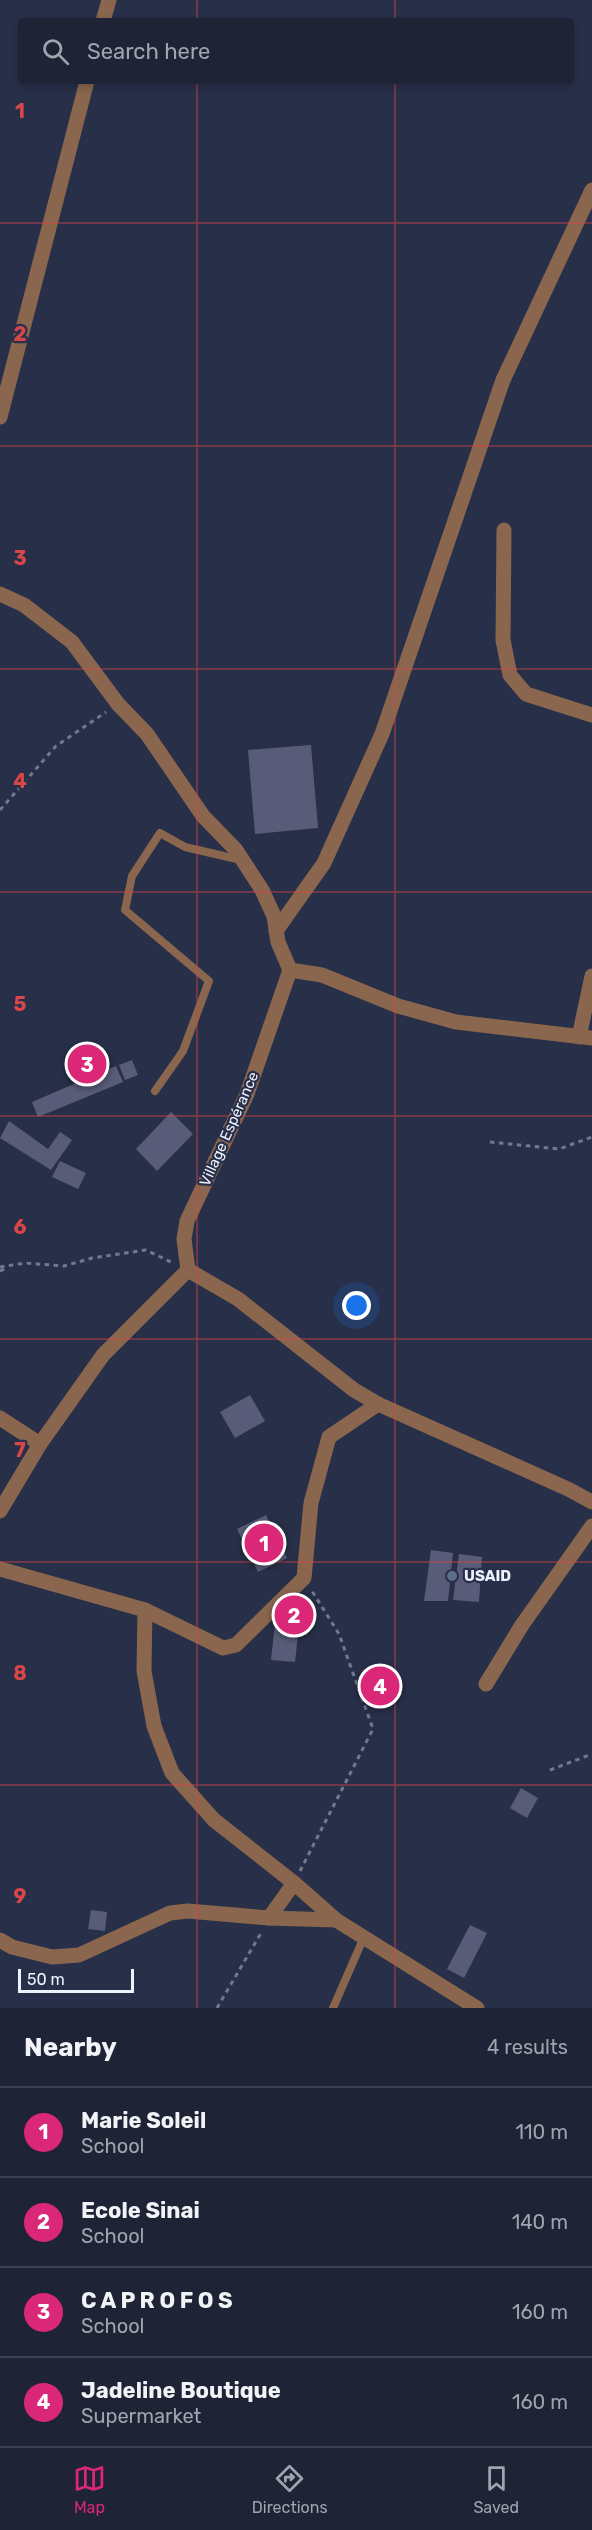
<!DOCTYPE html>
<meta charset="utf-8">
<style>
body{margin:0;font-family:Rubik,sans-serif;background:#262b3e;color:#f1f3f6}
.scale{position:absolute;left:18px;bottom:15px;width:116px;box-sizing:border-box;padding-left:6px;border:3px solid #edf2ff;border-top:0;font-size:16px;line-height:21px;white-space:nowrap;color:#edf2ff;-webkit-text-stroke:4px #282f48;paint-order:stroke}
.you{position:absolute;left:357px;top:1306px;width:21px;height:21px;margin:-15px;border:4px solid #fff;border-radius:50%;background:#1a73e8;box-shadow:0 0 0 9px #1a73e833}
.badge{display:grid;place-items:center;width:39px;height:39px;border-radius:50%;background:#db2777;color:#fff;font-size:20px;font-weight:700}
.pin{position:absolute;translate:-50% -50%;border:3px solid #fff;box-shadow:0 2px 6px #0006}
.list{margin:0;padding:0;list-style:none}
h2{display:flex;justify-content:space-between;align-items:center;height:78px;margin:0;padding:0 24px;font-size:26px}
h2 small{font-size:20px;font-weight:400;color:#a1a4ad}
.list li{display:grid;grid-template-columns:39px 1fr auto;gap:18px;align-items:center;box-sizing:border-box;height:90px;padding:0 24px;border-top:2px solid #3c4051}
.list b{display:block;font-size:22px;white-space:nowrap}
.list p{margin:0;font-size:20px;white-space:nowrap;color:#a1a4ad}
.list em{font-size:20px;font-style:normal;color:#a1a4ad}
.icon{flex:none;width:33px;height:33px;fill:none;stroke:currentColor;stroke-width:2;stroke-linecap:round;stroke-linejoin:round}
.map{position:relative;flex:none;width:592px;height:2008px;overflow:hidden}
.search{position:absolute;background:#1e2336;box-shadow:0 3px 9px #0003;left:18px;right:18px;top:18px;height:66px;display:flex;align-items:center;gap:15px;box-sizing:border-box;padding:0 21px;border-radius:6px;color:#a1a4ad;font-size:22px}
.sheet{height:438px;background:#1e2336}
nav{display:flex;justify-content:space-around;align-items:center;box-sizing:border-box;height:84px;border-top:2px solid #3c4051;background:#1e2336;font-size:16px;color:#a1a4ad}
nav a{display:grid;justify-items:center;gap:3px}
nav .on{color:#db2777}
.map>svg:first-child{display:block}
.building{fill:#595c78}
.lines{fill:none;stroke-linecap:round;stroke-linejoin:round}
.path{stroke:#72788d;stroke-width:3;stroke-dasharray:4.5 4.5;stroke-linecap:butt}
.lane{stroke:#89664d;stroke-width:8}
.street{stroke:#89664d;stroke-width:15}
.grid{fill:none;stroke:#d94648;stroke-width:1.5;stroke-opacity:0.55}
.service-dot{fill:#5c6f8a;stroke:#282f48;stroke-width:2}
.labels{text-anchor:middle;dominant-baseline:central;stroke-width:4.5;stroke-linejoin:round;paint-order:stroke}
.street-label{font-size:15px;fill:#edf2ff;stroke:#282f48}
.poi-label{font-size:15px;font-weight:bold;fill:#edf2ff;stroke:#282f48;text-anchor:start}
.grid-label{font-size:20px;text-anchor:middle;font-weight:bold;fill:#d94648;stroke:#282f48;stroke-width:4.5;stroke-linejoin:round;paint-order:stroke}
</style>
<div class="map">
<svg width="592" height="2008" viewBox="0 0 592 2008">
<rect width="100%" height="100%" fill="#282f48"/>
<g class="building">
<path d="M311,745L318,828L255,834L248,750Z"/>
<path d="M132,1060L138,1075L125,1080L119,1065Z"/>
<path d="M116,1066L123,1082L38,1117L32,1102Z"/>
<path d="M171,1112L193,1134L157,1171L136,1149Z"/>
<path d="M9,1121L48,1149L60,1132L72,1140L51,1170L0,1138Z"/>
<path d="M60,1161L86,1173L78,1189L52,1177Z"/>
<path d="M250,1395L265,1421L235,1438L220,1412Z"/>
<path d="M266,1515L287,1558L258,1572L237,1529Z"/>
<path d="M431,1550L453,1553L448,1601H424Z"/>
<path d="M459,1554L482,1557L479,1602L453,1600Z"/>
<path d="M277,1605L301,1607L295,1662L271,1660Z"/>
<path d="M384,1670L393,1685L375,1697L367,1680Z"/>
<path d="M521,1788L538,1798L527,1818L510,1808Z"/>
<path d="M91,1910L107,1912L105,1931L88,1929Z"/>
<path d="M470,1925L487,1933L464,1978L447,1969Z"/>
</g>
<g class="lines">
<g class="path">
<path d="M0,810L56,746L106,712"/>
<path d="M490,1142L559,1149L592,1137"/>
<path d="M0,1267L25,1263L64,1266L92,1258L146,1250L173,1263"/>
<path d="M0,1271L7,1268"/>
<path d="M550,1770L592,1754"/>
<path d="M300,1871L373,1729L339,1634L312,1591"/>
<path d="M217,2008L261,1933"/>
</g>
<g class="lane">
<path d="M155,1091L183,1051L209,981L125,910L132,876L160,833L185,847L241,860"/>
<path d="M333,2008L364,1937"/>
</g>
<g class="street">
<path d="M103,21L109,0"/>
<path d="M0,417L87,81"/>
<path d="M504,530L503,640L510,675L526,694L592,715"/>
<path d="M0,594L24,605L72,642L118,704L147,734L203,816L236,850L262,890L274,916L278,942L290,970L247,1094L187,1221L184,1239L188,1270L238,1299L354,1390L378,1404L568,1489L592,1502"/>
<path d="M276,931L324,863L382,734L503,380L592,190"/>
<path d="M290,970L322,975L398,1006L456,1022L592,1038"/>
<path d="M579,1037L592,976"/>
<path d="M0,1418L40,1444"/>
<path d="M0,1511L40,1444L103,1355L188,1270"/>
<path d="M0,1569L145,1610L144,1671L154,1726L172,1773L214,1820L294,1883L336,1920L477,2008"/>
<path d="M145,1610L223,1648L236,1645L304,1578L311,1503L329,1437L378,1404"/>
<path d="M486,1684L522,1625L592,1526"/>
<path d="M269,1918L294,1883"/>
<path d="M0,1940L12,1947L52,1957L79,1955L170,1913L188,1911L269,1918L336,1920"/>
</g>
</g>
<path class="grid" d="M197,0V21M395,0V21M197,81V2008M395,81V2008M0,223H592M0,446H592M0,669H592M0,892H592M0,1116H592M0,1339H592M0,1562H592M0,1785H592"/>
<circle class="service-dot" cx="452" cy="1576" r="6"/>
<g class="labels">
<g class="street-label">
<text transform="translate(229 1129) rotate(-66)">Village Espérance</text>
</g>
<g class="poi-label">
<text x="464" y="1576">USAID</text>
</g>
</g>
<g class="grid-label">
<text x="20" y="118">1</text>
<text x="20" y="341">2</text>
<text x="20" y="565">3</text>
<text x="20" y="788">4</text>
<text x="20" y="1011">5</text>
<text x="20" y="1234">6</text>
<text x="20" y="1457">7</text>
<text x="20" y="1680">8</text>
<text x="20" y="1903">9</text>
</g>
</svg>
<div class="scale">50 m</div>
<div class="you"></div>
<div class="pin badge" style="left:264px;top:1543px">1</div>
<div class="pin badge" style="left:294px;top:1615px">2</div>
<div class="pin badge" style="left:87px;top:1064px">3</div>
<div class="pin badge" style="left:380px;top:1686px">4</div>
<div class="search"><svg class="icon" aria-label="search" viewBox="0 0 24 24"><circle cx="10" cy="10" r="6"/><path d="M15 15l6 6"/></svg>Search here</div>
</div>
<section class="sheet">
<h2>Nearby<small>4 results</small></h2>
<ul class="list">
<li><span class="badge">1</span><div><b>Marie Soleil</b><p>School</p></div><em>110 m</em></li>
<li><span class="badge">2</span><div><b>Ecole Sinai</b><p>School</p></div><em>140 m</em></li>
<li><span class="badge">3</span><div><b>C A P R O F O S</b><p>School</p></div><em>160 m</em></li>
<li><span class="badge">4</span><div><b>Jadeline Boutique</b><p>Supermarket</p></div><em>160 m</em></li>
</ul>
</section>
<nav>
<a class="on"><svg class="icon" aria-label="map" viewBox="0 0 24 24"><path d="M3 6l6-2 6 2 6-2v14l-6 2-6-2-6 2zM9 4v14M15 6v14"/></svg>Map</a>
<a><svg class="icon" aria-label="directions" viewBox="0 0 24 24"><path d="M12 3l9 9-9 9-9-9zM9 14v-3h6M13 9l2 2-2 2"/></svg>Directions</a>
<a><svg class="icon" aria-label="saved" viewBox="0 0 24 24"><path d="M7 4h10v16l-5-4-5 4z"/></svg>Saved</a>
</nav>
